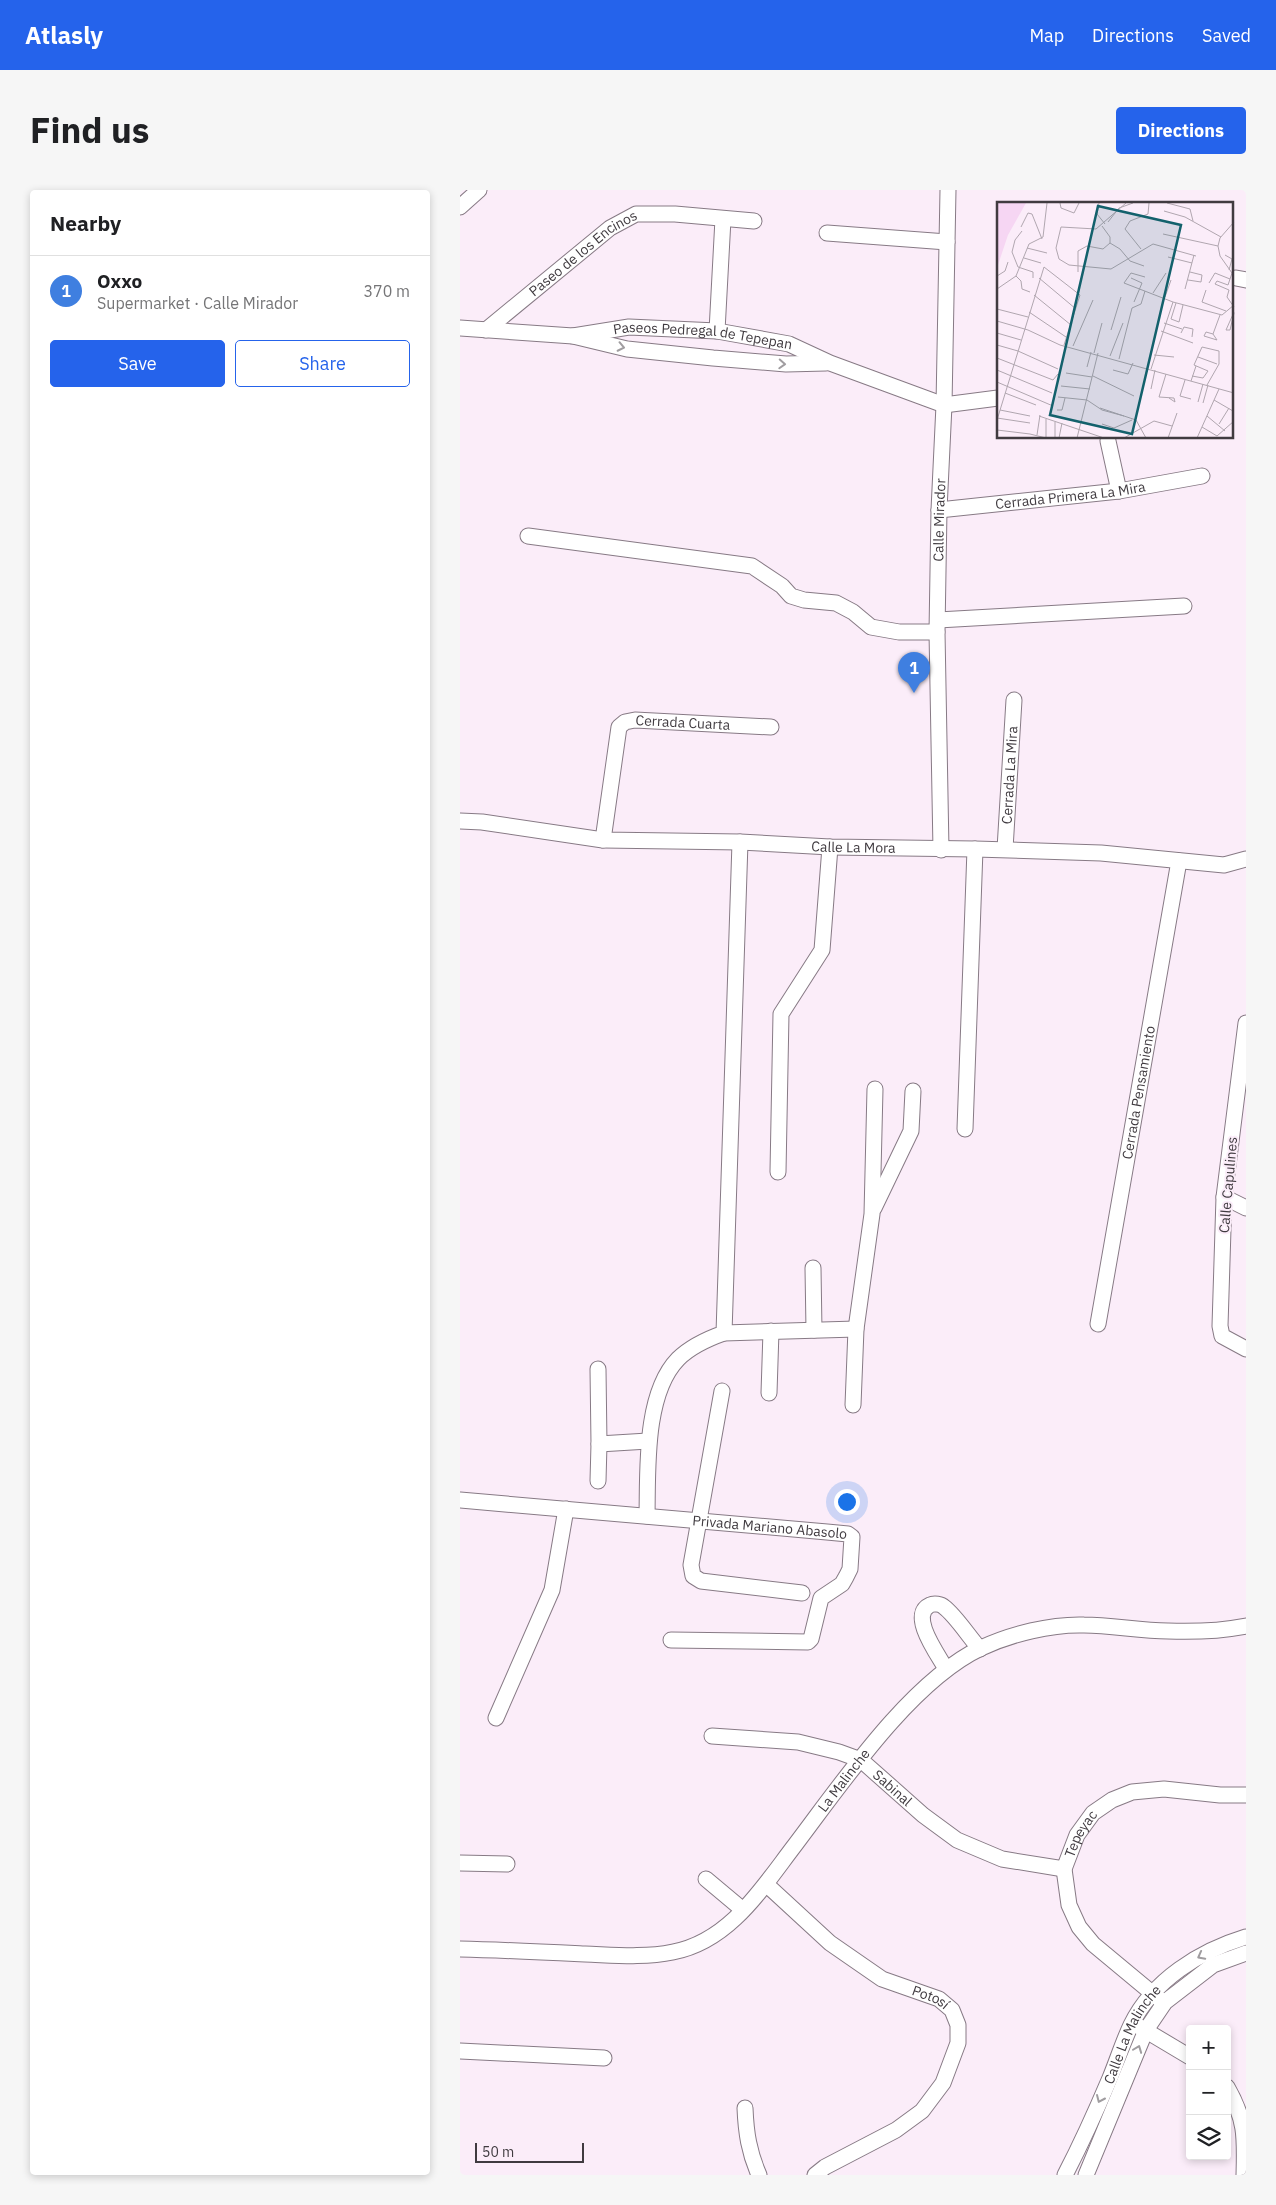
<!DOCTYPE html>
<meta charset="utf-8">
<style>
body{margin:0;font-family:"IBM Plex Sans",sans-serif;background:#f6f6f6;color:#202124}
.controls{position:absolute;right:15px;bottom:15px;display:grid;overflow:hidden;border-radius:5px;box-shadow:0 2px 8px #0003}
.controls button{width:45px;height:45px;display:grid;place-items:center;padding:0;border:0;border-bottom:1px solid #e0e0e0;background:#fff;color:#202124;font:25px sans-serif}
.scale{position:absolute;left:15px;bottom:12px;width:109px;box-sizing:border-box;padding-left:5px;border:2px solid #403b40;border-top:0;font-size:14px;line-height:18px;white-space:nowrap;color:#403b40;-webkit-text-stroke:4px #fbedf9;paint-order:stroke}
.you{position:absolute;left:386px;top:1311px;width:18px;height:18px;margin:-12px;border:4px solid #fff;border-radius:50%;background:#1a73e8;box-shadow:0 0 0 8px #1a73e833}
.badge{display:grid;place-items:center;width:32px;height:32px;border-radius:50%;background:#2563eb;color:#fff;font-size:16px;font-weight:700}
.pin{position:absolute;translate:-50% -41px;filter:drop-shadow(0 1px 2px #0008)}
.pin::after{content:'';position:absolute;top:26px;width:18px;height:15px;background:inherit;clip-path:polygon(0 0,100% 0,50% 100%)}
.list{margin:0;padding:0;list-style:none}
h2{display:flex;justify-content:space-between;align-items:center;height:65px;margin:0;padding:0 20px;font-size:21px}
h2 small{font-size:16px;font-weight:400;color:#757577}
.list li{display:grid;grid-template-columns:32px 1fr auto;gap:15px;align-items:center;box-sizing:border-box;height:70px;padding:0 20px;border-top:1px solid #e0e0e0}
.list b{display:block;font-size:19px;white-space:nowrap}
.list p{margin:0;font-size:16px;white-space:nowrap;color:#757577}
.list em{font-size:16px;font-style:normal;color:#757577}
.actions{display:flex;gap:10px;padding:15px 20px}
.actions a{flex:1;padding:11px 0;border:1px solid #2563eb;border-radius:5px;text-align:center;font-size:18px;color:#2563eb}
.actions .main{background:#2563eb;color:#fff}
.icon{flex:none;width:28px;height:28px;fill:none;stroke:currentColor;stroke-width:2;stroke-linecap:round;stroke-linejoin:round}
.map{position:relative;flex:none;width:786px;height:1985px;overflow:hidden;border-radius:5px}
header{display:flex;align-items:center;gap:30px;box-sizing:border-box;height:70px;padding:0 25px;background:#2563eb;color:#fff}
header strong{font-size:24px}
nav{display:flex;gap:28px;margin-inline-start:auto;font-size:18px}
.intro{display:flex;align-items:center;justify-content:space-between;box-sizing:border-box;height:120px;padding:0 30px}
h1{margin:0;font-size:35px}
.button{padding:12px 22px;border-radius:5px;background:#2563eb;color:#fff;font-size:18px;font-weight:700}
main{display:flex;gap:30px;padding:0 30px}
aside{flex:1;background:#fff;border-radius:5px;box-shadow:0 2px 8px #0003}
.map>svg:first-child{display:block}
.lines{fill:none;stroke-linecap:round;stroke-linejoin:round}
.minor-casing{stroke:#877a85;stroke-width:17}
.minor{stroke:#fff;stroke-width:15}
.oneway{stroke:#a09da0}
.labels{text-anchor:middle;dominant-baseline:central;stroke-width:4;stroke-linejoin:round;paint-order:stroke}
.street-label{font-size:14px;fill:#403b40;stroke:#fbedf9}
.inset-road{fill:none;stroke:#b0a6af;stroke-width:1}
.view{fill:#13616c;fill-opacity:0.15;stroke:#13616c;stroke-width:2.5}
.inset-edge{fill:none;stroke:#403b40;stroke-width:2.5}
</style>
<header>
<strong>Atlasly</strong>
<nav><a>Map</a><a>Directions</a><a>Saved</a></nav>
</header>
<div class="intro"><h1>Find us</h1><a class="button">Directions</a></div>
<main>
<aside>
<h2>Nearby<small></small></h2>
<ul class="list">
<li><span class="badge" style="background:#3f7fe0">1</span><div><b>Oxxo</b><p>Supermarket · Calle Mirador</p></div><em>370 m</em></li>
</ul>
<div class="actions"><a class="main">Save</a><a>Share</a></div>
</aside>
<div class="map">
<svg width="786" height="1985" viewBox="0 0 786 1985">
<rect width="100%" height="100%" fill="#fbedf9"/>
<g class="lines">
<g class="minor-casing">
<g id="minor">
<path d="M0,17L19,0"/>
<path d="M367,43L487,52"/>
<path d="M776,88L786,90"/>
<path d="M0,138L113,146L167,159L253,168L326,174L366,173"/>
<path id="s1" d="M26,140L150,38L176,24H215L294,31"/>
<path d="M257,141L263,29"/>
<path id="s2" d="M113,146L169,137L257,141L329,154L370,173L484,215L538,208"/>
<path d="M648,251L659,301"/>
<path id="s3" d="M479,320L659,301L742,286"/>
<path d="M68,346L292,376L322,396L331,406L344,410L376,413L393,422L411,437L439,442H477"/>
<path d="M478,430L724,416"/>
<path id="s4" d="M0,631L22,632L143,650L280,652L370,657L515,659L641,663L764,675L786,669"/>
<path id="s5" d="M143,650L159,537L165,532L175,530L311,537"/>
<path id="s6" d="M545,659L554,510"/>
<path id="s7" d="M481,660L477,442L479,320L484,215L488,0"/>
<path d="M786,833L764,1007L760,1136L762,1146L786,1159"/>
<path d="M505,939L515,659"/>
<path d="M318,982L321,824L362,760L370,657"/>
<path d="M764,1007L786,1018"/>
<path d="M414,1018L451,941L453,901"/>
<path d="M353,1078L354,1140"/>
<path id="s8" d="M638,1134L719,671"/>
<path d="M264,1143L396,1139"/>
<path d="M138,1179L139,1254L188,1251"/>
<path d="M262,1201L231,1375L233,1386L241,1391L342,1403"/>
<path d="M309,1203L311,1141"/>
<path d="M393,1215L396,1139L412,1024L415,899"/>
<path d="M138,1291L139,1254"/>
<path id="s9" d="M0,1310L367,1342L388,1344L392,1347L390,1379L386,1387L382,1394L361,1408L351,1449L348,1452L211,1450"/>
<path d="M187,1326C188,1280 184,1204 218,1169C231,1156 247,1149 264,1143L280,652"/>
<path d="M486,1479C479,1466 448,1425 470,1415C474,1413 481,1414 484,1417C496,1426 509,1447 520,1459"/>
<path d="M36,1528L92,1400L106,1319"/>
<path id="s10" d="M252,1546L338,1552L379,1562L401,1570L463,1625L497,1650L542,1669L604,1679"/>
<path d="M0,1673L47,1674"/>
<path d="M246,1689L283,1720"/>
<path id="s11" d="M307,1695L370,1753L422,1789L479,1809L492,1820L498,1835V1853L483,1893L462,1921L436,1940L365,1977L355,1985"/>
<path id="s12" d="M0,1759C42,1760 83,1762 125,1764C154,1765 184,1768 213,1762C270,1751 302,1698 335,1655C382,1593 451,1491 521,1458C551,1444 591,1434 624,1435C652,1435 680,1441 708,1441C734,1442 760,1441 786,1436"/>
<path id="s13" d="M704,1813L633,1754L619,1737L609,1715L604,1679L617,1645L633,1623L652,1610L672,1602L704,1599L760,1605H786"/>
<path d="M678,1836L730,1867"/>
<path d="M0,1861L144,1868"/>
<path d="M767,1897C786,1930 785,1947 784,1985"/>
<path d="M285,1918C286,1943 289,1962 299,1985"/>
<path id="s14" d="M605,1985C621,1954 636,1921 650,1888C657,1871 663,1852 671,1835C693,1790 740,1761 786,1747"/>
<path d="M626,1985L686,1840L705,1812L753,1775L786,1763"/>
</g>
</g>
<use href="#minor" class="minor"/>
</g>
<defs><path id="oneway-chevron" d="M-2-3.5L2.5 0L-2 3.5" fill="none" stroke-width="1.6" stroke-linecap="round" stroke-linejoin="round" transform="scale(1.25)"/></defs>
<g class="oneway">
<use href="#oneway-chevron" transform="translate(161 157) rotate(12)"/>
<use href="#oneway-chevron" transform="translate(322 174) rotate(3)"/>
<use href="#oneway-chevron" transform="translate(741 1766) rotate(152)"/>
<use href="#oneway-chevron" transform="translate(678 1859) rotate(-69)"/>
<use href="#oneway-chevron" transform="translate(640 1909) rotate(114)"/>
</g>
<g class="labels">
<g class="street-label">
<text stroke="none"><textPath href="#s1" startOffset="124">Paseo de los Encinos</textPath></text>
<text stroke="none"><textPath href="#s2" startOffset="131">Paseos Pedregal de Tepepan</textPath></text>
<text stroke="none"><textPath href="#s3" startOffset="132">Cerrada Primera La Mira</textPath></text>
<text stroke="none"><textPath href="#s7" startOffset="330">Calle Mirador</textPath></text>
<text stroke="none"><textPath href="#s5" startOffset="180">Cerrada Cuarta</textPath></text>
<text stroke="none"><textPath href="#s6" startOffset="74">Cerrada La Mira</textPath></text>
<text stroke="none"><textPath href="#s4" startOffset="395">Calle La Mora</textPath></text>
<text stroke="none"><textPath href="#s8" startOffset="235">Cerrada Pensamiento</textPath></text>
<text transform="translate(768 995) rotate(-85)">Calle Capulines</text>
<text stroke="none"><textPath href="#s9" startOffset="311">Privada Mariano Abasolo</textPath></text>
<text stroke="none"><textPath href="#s12" startOffset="461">La Malinche</textPath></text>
<text stroke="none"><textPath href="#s10" startOffset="194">Sabinal</textPath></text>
<text stroke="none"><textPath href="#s13" startOffset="214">Tepeyac</textPath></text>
<text stroke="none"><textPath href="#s11" startOffset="201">Potosí</textPath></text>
<text stroke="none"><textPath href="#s14" startOffset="156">Calle La Malinche</textPath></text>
</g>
</g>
<g transform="translate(537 12)">
<rect width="236" height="236" fill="#fbedf9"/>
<path d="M0,1H29L11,33L0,66Z" fill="#f6d6f3"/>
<path class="inset-road" d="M63,1L64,6L77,11L82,1M102,1L100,12L108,22M129,1L99,27L64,25L59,46L62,57L72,63L114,67L156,42L199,54M170,1L193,7L196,19M167,9L188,15L224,35M111,20L122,6L136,1M24,25L31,11L35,12L45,37M25,29L18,38L15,50L21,65L36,70V76M166,32L221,44M113,41L123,47L133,59L147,64M30,46L50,51M144,47L128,27L133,19L151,12L152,1M228,53L235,57L232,68M171,55L195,61M27,56L44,61M81,70V49L90,44L106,47L113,41V35L105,24M235,71L231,83L220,79L218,82L232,88L230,95L237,105M235,71L223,54L221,44L223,36L237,20M0,74L8,69L11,60M19,74L24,79L25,87L33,90M148,75L134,71L127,81L176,100M42,76L79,107M134,76L145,81L137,100M191,78L204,80L205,73L193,70M212,81L218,71L233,77M0,87L19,74L32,42L46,35L50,1M188,87L197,53M209,88L205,100L229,109M156,91L169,71M37,93L74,123M168,95L174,78M179,101L174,117L182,120L186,103M0,107L31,115M32,110L69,135M237,110L229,128H233L237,111M0,119L31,128L63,143L237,191M167,121L185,127M114,128L124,95M164,129L196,141M0,131L24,138M184,131L187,125L196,127L195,135M207,134L209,130L216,132L223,113M207,134L220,138L216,132M0,143L21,149L61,167M76,144L96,98M97,151L105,121M157,153L177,155M113,154L126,121M201,155L220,162M0,156L56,178L61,172M122,157L135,106L144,102L148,89M90,165L94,150M154,167L176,100L225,113L237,103M0,168L55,191M116,168L131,172L136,161M69,171L95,175M169,172L162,195L177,196L178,200L172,196M96,174L137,194M195,174L206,176L211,169L197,163L205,145L222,149V162L210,183M188,178L183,194L194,197M194,179L199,164M0,180L56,204M64,184L93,187M154,187L158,168M8,191L39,203M61,195L90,198L105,208L127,214M217,198L236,209M201,200L206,182M206,201L211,183M103,206L139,218L149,236M3,208L33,214M60,208H65L68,196M42,214L107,236M210,214L228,229M0,216L33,221M0,218L47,65L83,93L67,143M105,222L117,226L135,218M222,222L232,206M205,225L220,234L237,219M0,228L33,232M33,232L49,236M40,233L43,213M49,235V217M58,236V220M62,236L65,221M80,236L101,151M127,236L157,219L175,224M171,236L180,211M200,236L222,187"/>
<path class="view" d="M101,4L184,23L135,232L53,213Z"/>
<rect width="236" height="236" class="inset-edge"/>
</g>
</svg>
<div class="controls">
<button>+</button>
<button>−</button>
<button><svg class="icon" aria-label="layers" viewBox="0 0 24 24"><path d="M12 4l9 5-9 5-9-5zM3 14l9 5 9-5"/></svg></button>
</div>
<div class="scale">50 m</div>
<div class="you"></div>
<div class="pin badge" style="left:454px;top:503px;background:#3f7fe0">1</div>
</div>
</main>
